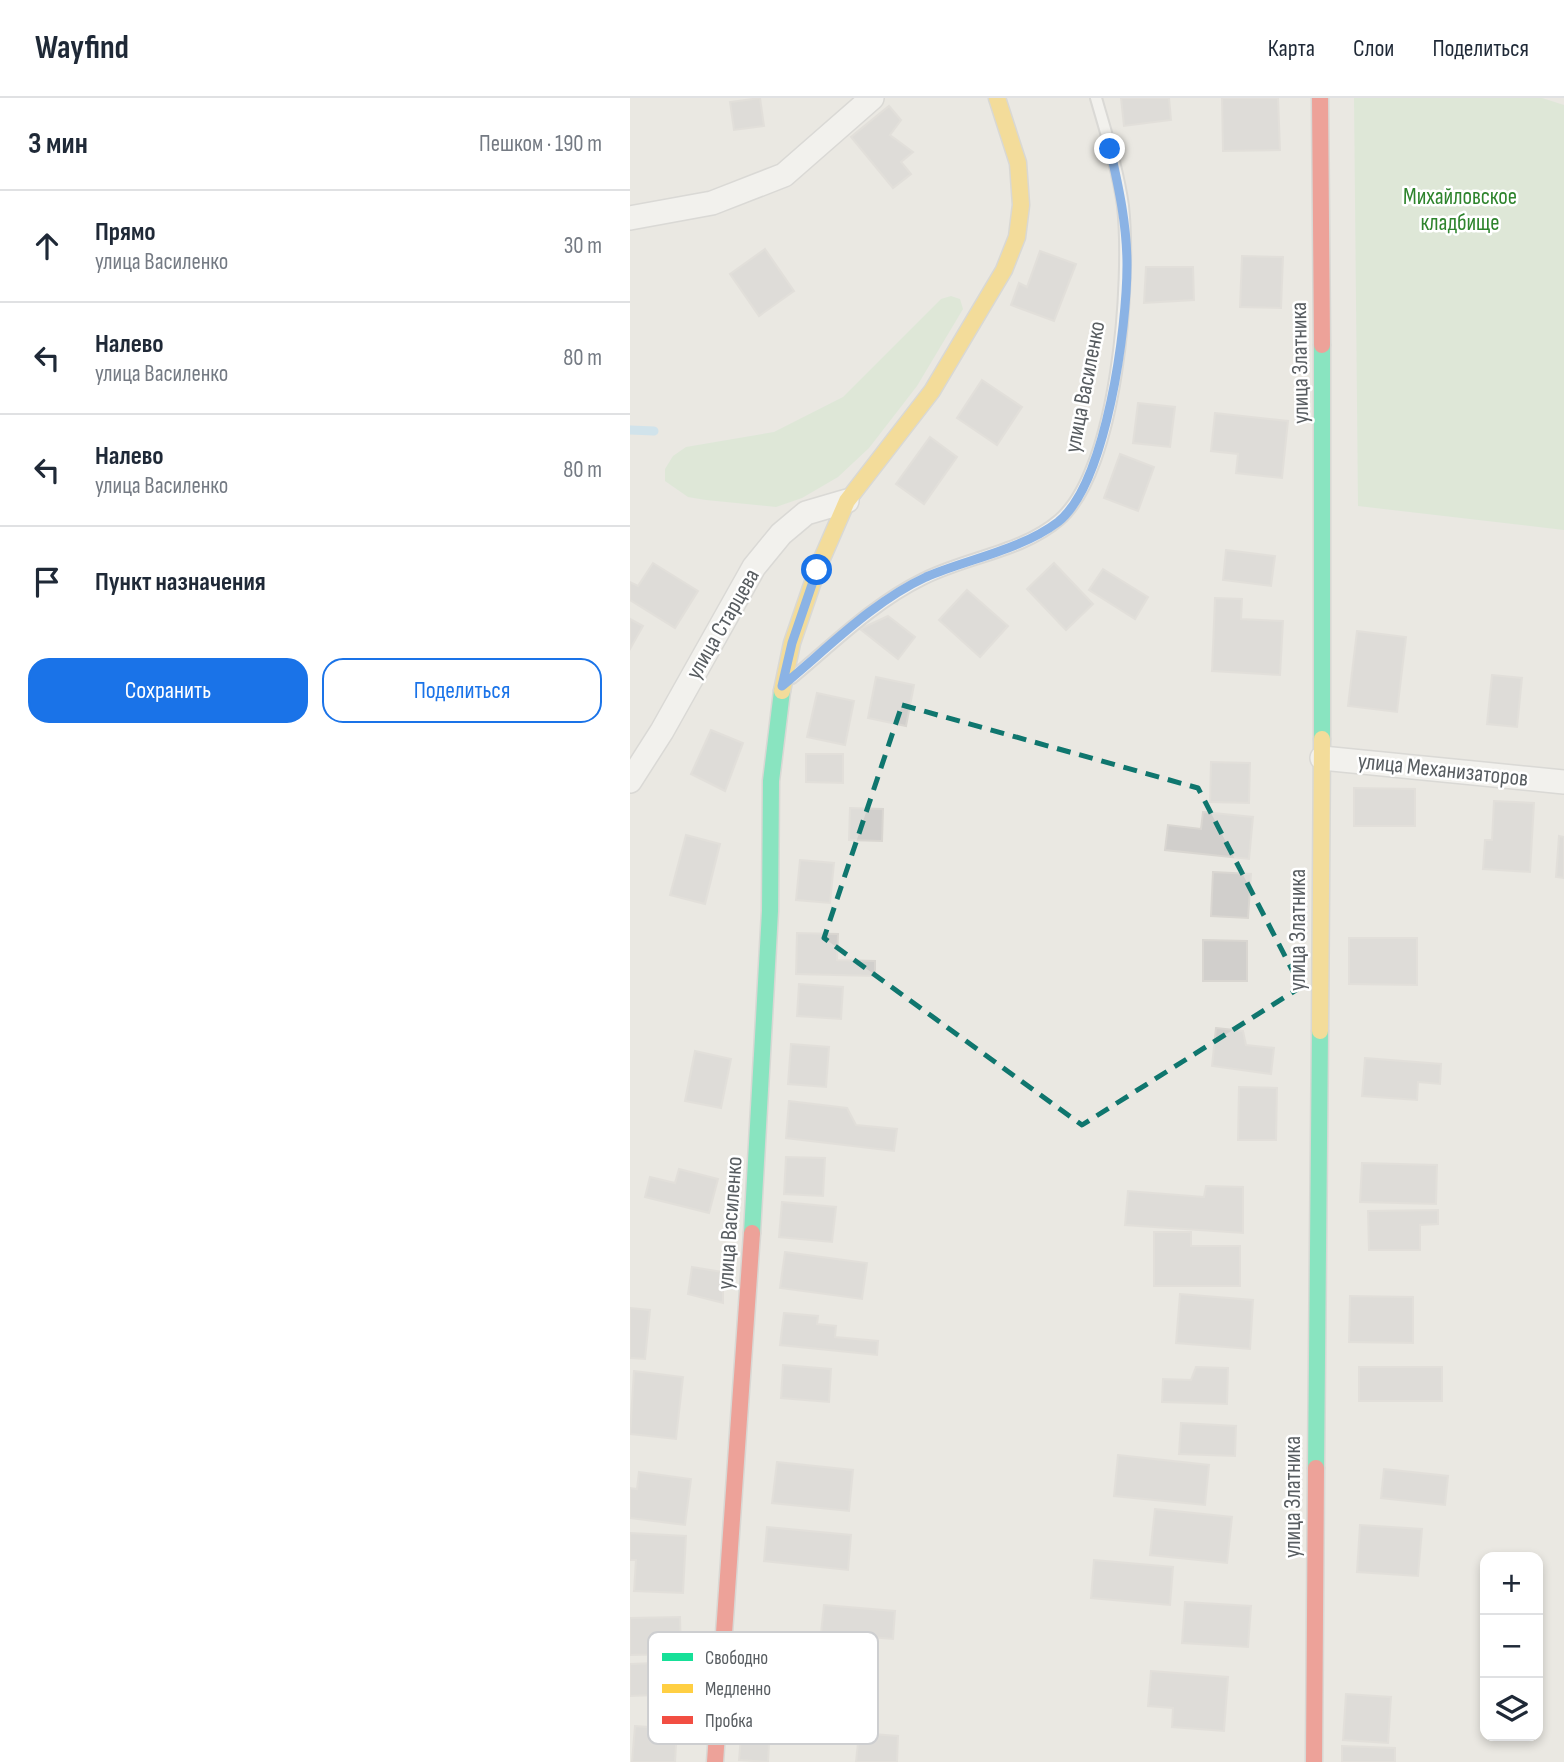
<!DOCTYPE html>
<html lang="ru">
<meta charset="utf-8">
<style>
body{margin:0;font-family:"Sofia Sans Condensed",sans-serif;background:#f6f6f7;color:#1f2937}
.controls{position:absolute;right:21px;bottom:21px;display:grid;overflow:hidden;border-radius:14px;box-shadow:0 4px 10px #0003}
.controls button{width:63px;height:63px;display:grid;place-items:center;padding:0;border:0;border-bottom:2px solid #e0e1e3;background:#fff;color:#1f2937;font:35px sans-serif}
.stop{position:absolute;width:21px;height:21px;margin:-16px;border:5px solid #1a73e8;border-radius:50%;background:#fff}
.stop.end{background:#1a73e8;border-color:#fff;box-shadow:0 2px 7px #0008}
.list{margin:0;padding:0;list-style:none}
h2{display:flex;justify-content:space-between;align-items:center;height:91px;margin:0;padding:0 28px;font-size:30px}
h2 small{font-size:23px;font-weight:400;color:#747a83}
.list li{display:grid;grid-template-columns:46px 1fr auto;gap:21px;align-items:center;box-sizing:border-box;height:112px;padding:0 28px;border-top:2px solid #e0e1e3}
.list b{display:block;font-size:26px;white-space:nowrap}
.list p{margin:0;font-size:23px;white-space:nowrap;color:#747a83}
.list em{font-size:23px;font-style:normal;color:#747a83}
.actions{display:flex;gap:14px;padding:21px 28px}
.actions a{flex:1;padding:16px 0;border:2px solid #1a73e8;border-radius:21px;text-align:center;font-size:24px;color:#1a73e8}
.actions .main{background:#1a73e8;color:#fff}
.icon{flex:none;width:38px;height:38px;fill:none;stroke:currentColor;stroke-width:2;stroke-linecap:round;stroke-linejoin:round}
.map{position:relative;flex:none;width:934px;height:1664px;overflow:hidden}
header{display:flex;align-items:center;gap:42px;box-sizing:border-box;height:98px;padding:0 35px;background:#fff;border-bottom:2px solid #e0e1e3}
header strong{font-size:33px}
nav{display:flex;gap:38px;margin-inline-start:auto;font-size:24px}
main{display:flex}
aside{flex:1;background:#fff}
.map>svg:first-child{display:block}
.green{fill:#d0e7cb}
.lines{fill:none;stroke-linecap:round;stroke-linejoin:round}
.stream{stroke:#b3def6;stroke-width:9}
.building{fill:#d1cfcc;stroke:#d9d6d1;stroke-width:2}
.lane-casing{stroke:#c7c7c6;stroke-width:14}
.street-casing{stroke:#c7c7c6;stroke-width:26}
.fast-casing{stroke:#c5c6c4;stroke-width:19}
.slow-casing{stroke:#c5c6c4;stroke-width:19}
.jam-casing{stroke:#c5c6c4;stroke-width:19}
.lane{stroke:#fcfcfb;stroke-width:10}
.street{stroke:#fcfcfb;stroke-width:23}
.fast{stroke:#16e098;stroke-width:16}
.slow{stroke:#ffcf43;stroke-width:16}
.jam{stroke:#f24e42;stroke-width:16}
.route{stroke:#1a73e8;stroke-width:9}
.marked{fill:none;stroke:#0f766e;stroke-width:5;stroke-dasharray:14 9;stroke-linejoin:round}
.labels{text-anchor:middle;dominant-baseline:central;stroke-width:5;stroke-linejoin:round;paint-order:stroke}
.park-label{font-size:23px;fill:#2e842d;stroke:#fff}
.street-label{font-size:23px;fill:#585d61;stroke:#fff}
.key{fill:#fff;stroke:#cdced0;stroke-width:2}
.key-label{font-size:19px;fill:#585d61}
</style>
<header>
<strong>Wayfind</strong>
<nav><a>Карта</a><a>Слои</a><a>Поделиться</a></nav>
</header>
<main>
<aside>
<h2>3 мин<small>Пешком · 190 m</small></h2>
<ul class="list">
<li><svg class="icon" aria-label="ahead" viewBox="0 0 24 24"><path d="M12 20V5M6 11l6-6 6 6"/></svg><div><b>Прямо</b><p>улица Василенко</p></div><em>30 m</em></li>
<li><svg class="icon" aria-label="left" viewBox="0 0 24 24"><path d="M17 20v-9H6M10 6l-5 5 5 5"/></svg><div><b>Налево</b><p>улица Василенко</p></div><em>80 m</em></li>
<li><svg class="icon" aria-label="left" viewBox="0 0 24 24"><path d="M17 20v-9H6M10 6l-5 5 5 5"/></svg><div><b>Налево</b><p>улица Василенко</p></div><em>80 m</em></li>
<li><svg class="icon" aria-label="arrive" viewBox="0 0 24 24"><path d="M6 21V4h12l-3 4 3 4H6"/></svg><div><b>Пункт назначения</b></div></li>
</ul>
<div class="actions"><a class="main">Сохранить</a><a>Поделиться</a></div>
</aside>
<div class="map">
<svg width="934" height="1664" viewBox="0 0 934 1664">
<rect width="100%" height="100%" fill="#eae8e2"/>
<g class="green">
<path d="M724,0H912L934,7V432L728,408Z"/>
<path d="M321,198L330,201L333,211L287,288L239,350L208,379L172,400L146,409L76,402L58,399L35,383V371L43,358L56,349L144,334L213,299L311,201Z"/>
</g>
<g class="lines">
<path class="stream" d="M0,332L24,333"/>
</g>
<g class="building">
<path d="M130,0L134,28L104,32L100,4Z"/>
<path d="M491,0H539L541,22L494,28Z"/>
<path d="M592,0H648L650,52L593,53Z"/>
<path d="M259,8L271,22L260,37L283,54L271,64L281,76L263,90L221,39Z"/>
<path d="M135,151L164,193L129,218L100,176Z"/>
<path d="M410,153L446,166L424,223L381,207L389,185L397,189Z"/>
<path d="M612,158L653,159L651,210L610,209Z"/>
<path d="M516,169H563L564,202L514,205Z"/>
<path d="M352,282L392,309L367,347L327,320Z"/>
<path d="M508,305L545,309L540,349L503,345Z"/>
<path d="M585,315L658,323L652,380L606,375L608,356L581,353Z"/>
<path d="M300,339L327,359L294,406L266,386Z"/>
<path d="M490,356L524,369L508,413L474,400Z"/>
<path d="M596,452L645,458L641,488L593,482Z"/>
<path d="M23,465L68,493L45,530L0,502V484L8,488Z"/>
<path d="M424,465L463,506L436,532L397,491Z"/>
<path d="M473,471L518,499L505,521L459,492Z"/>
<path d="M337,492L378,528L350,559L309,522Z"/>
<path d="M585,500L612,501L611,521L653,523L650,577L582,573Z"/>
<path d="M258,518L285,539L268,561L230,531Z"/>
<path d="M0,521L13,528L0,551Z"/>
<path d="M727,533L776,539L767,614L718,608Z"/>
<path d="M862,577L892,580L887,629L857,626Z"/>
<path d="M246,579L284,587L276,628L238,620Z"/>
<path d="M187,595L224,603L215,647L177,639Z"/>
<path d="M81,632L113,645L95,693L61,676Z"/>
<path d="M176,656H213V685L176,684Z"/>
<path d="M581,664L620,665L619,705L580,704Z"/>
<path d="M724,690L785,691V728H724Z"/>
<path d="M864,703L904,705L900,774L853,771L855,742H862Z"/>
<path d="M220,710L253,711L252,743L219,742Z"/>
<path d="M573,714L623,719L619,761L535,752L538,727L571,731Z"/>
<path d="M56,737L90,746L75,806L40,797Z"/>
<path d="M929,738L934,739V780L926,779Z"/>
<path d="M170,762L204,765L200,805L166,802Z"/>
<path d="M583,774L621,776L618,820L581,818Z"/>
<path d="M167,835L208,836L207,862L245,863V878L166,876Z"/>
<path d="M719,840H787V887L719,886Z"/>
<path d="M573,842L617,843V883H573Z"/>
<path d="M169,886L213,889L211,921L167,918Z"/>
<path d="M586,930L613,933L616,947L644,950L641,976L582,968Z"/>
<path d="M161,946L199,949L196,989L158,986Z"/>
<path d="M65,953L101,961L91,1010L55,1003Z"/>
<path d="M735,960L811,966L810,986L788,984L787,1002L732,998Z"/>
<path d="M609,989L647,990L646,1042H608Z"/>
<path d="M159,1003L217,1010L226,1027L267,1031L264,1053L156,1040Z"/>
<path d="M156,1059L195,1060L193,1098L154,1096Z"/>
<path d="M732,1065L807,1067L806,1106L730,1104Z"/>
<path d="M49,1071L88,1081L79,1115L15,1099L20,1079L45,1085Z"/>
<path d="M576,1088L613,1089V1135L495,1127L498,1093L574,1099Z"/>
<path d="M152,1104L206,1109L202,1144L149,1139Z"/>
<path d="M808,1112V1126L790,1127V1152H739L738,1113Z"/>
<path d="M524,1134H561V1148H610V1188H524Z"/>
<path d="M155,1154L237,1165L232,1201L150,1190Z"/>
<path d="M62,1169L93,1174V1205L58,1196Z"/>
<path d="M550,1196L623,1202L620,1251L546,1245Z"/>
<path d="M720,1198L783,1199V1245L719,1244Z"/>
<path d="M0,1210L20,1212L15,1261L0,1260Z"/>
<path d="M154,1215L188,1218L187,1226L206,1228L205,1239L248,1243L247,1257L150,1247Z"/>
<path d="M153,1267L201,1271L199,1304L151,1300Z"/>
<path d="M566,1269L598,1270L597,1306L532,1304L533,1281L561,1282Z"/>
<rect x="729" y="1269" width="83" height="34"/>
<path d="M4,1273L53,1279L46,1341L0,1336Z"/>
<path d="M551,1325L606,1328L605,1358L549,1356Z"/>
<path d="M488,1357L579,1367L575,1407L484,1398Z"/>
<path d="M147,1364L223,1372L219,1413L142,1405Z"/>
<path d="M754,1371L818,1378L815,1407L751,1400Z"/>
<path d="M9,1374L61,1381L55,1427L0,1420V1390L7,1391Z"/>
<path d="M525,1411L602,1419L597,1465L520,1457Z"/>
<path d="M730,1427L792,1431L788,1478L727,1474Z"/>
<path d="M137,1429L221,1437L218,1472L134,1463Z"/>
<path d="M0,1435L56,1438L53,1495L4,1493L6,1462H0Z"/>
<path d="M464,1462L543,1469L540,1507L461,1500Z"/>
<path d="M555,1504L621,1508L618,1549L552,1545Z"/>
<path d="M194,1507L265,1513L263,1541L191,1535Z"/>
<path d="M50,1519L51,1556L0,1557V1520Z"/>
<path d="M49,1564L51,1596L0,1598V1566Z"/>
<path d="M521,1573L598,1579L594,1633L542,1629L543,1610L518,1608Z"/>
<path d="M716,1596L761,1599L758,1645L713,1642Z"/>
<path d="M112,1626L140,1628L138,1664L109,1662Z"/>
<path d="M5,1628L47,1631L45,1664H2Z"/>
<path d="M229,1635L268,1638L267,1664H226Z"/>
<path d="M712,1648L765,1650V1664H712Z"/>
</g>
<g class="lines">
<g class="lane-casing">
<path id="lane" d="M162,580C204,545 244,505 293,481C336,459 392,454 429,422C488,372 501,182 493,108C488,72 476,35 466,0"/>
</g>
<g class="street-casing">
<g id="street">
<path d="M0,120L82,105L154,77L242,0"/>
<path d="M692,660L934,684"/>
<path d="M0,683L32,633L124,469L151,436L176,415L217,403"/>
</g>
</g>
<g class="fast-casing">
<g id="fast">
<path d="M692,641V247"/>
<path d="M122,1135L140,813L141,683L152,593"/>
<path d="M686,1370L690,933"/>
</g>
</g>
<g class="slow-casing">
<g id="slow">
<path d="M152,593L162,545L187,472L217,403L302,293L374,172L387,139L391,107L388,65L367,0"/>
<path d="M690,933L692,641"/>
</g>
</g>
<g class="jam-casing">
<g id="jam">
<path d="M690,0L692,247"/>
<path d="M85,1664L122,1135"/>
<path d="M684,1664L686,1370"/>
</g>
</g>
<use href="#lane" class="lane"/>
<use href="#street" class="street"/>
<use href="#fast" class="fast"/>
<use href="#slow" class="slow"/>
<use href="#jam" class="jam"/>
</g>
<g class="lines">
<path class="route" d="M187,472L162,545L152,588C197,551 242,504 296,479C338,461 391,452 428,424C477,385 497,228 497,167C497,128 489,90 480,51"/>
</g>
<path d="M0 0H934V1664H0ZM272,607L568,690L671,889L452,1027L194,840Z" fill="#eae8e2" fill-opacity=".55" fill-rule="evenodd"/>
<path class="marked" d="M272,607L568,690L671,889L452,1027L194,840Z"/>
<g class="labels">
<g class="park-label">
<text x="830" y="99">Михайловское<tspan x="830" dy="26">кладбище</tspan></text>
</g>
<g class="street-label">
<text transform="translate(670 265) rotate(-91)">улица Златника</text>
<text transform="translate(455 289) rotate(-79)">улица Василенко</text>
<text transform="translate(93 526) rotate(-60)">улица Старцева</text>
<text transform="translate(813 672) rotate(6)">улица Механизаторов</text>
<text transform="translate(668 832) rotate(-90)">улица Златника</text>
<text transform="translate(100 1125) rotate(-86)">улица Василенко</text>
<text transform="translate(663 1399) rotate(-90)">улица Златника</text>
</g>
</g>
<rect x="18" y="1534" width="230" height="112" rx="10" class="key"/>
<rect x="32" y="1555" width="31" height="8" fill="#16e098"/>
<rect x="32" y="1586" width="31" height="9" fill="#ffcf43"/>
<rect x="32" y="1618" width="31" height="8" fill="#f24e42"/>
<g class="key-label">
<text x="75" y="1566">Свободно</text>
<text x="75" y="1597">Медленно</text>
<text x="75" y="1629">Пробка</text>
</g>
</svg>
<div class="controls">
<button>+</button>
<button>−</button>
<button><svg class="icon" aria-label="layers" viewBox="0 0 24 24"><path d="M12 4l9 5-9 5-9-5zM3 14l9 5 9-5"/></svg></button>
</div>
<div class="stop" style="left:187px;top:472px"></div>
<div class="stop end" style="left:480px;top:51px"></div>
</div>
</main>
